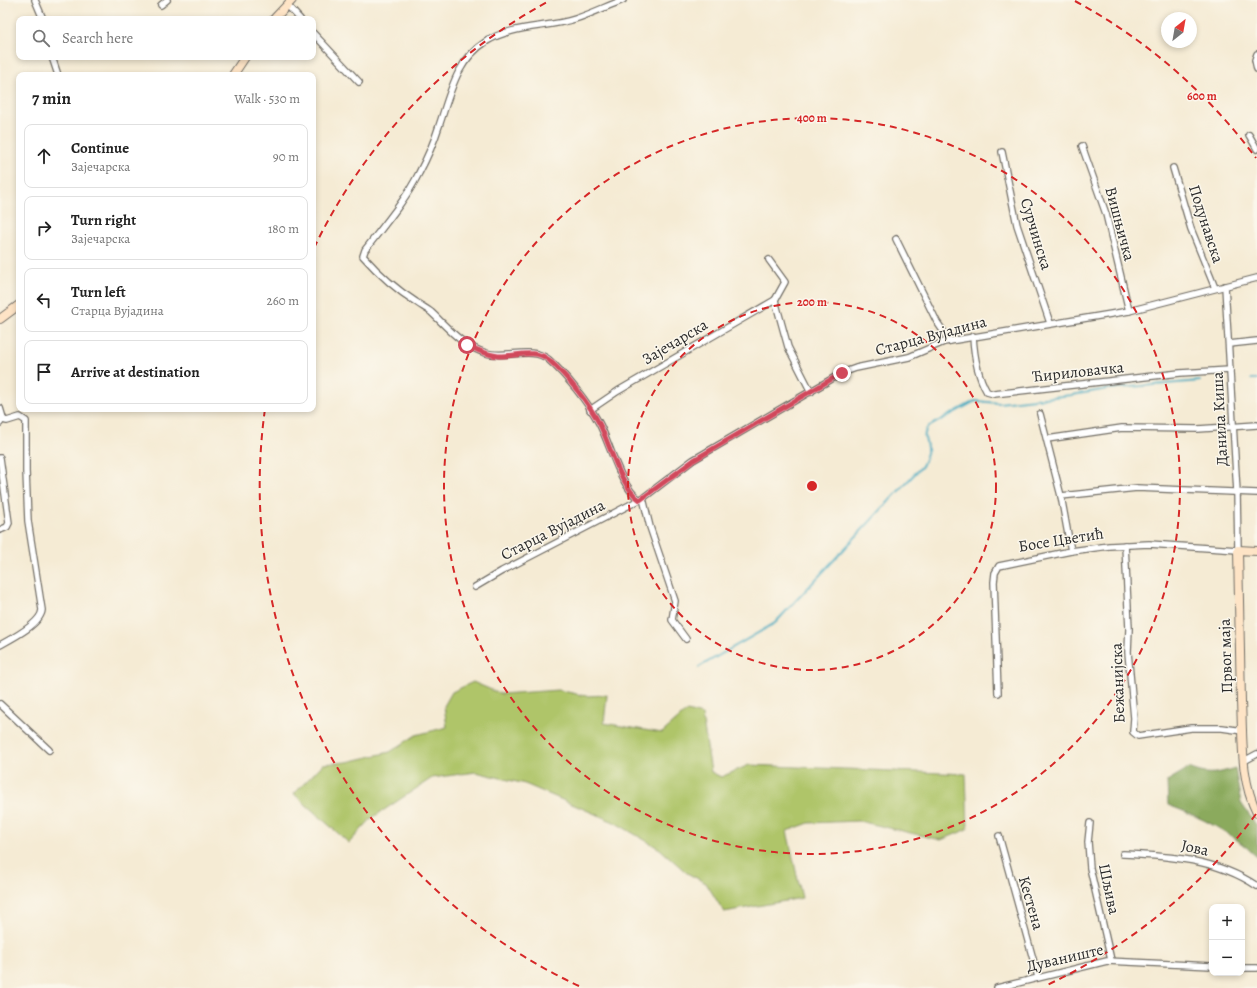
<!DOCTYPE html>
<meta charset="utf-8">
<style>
body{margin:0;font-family:Alegreya,serif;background:#f2f2f2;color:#222}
.controls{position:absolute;right:12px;bottom:12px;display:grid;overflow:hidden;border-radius:8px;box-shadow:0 2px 6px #0003}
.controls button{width:36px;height:36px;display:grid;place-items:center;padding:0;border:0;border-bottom:1px solid #e0e0e0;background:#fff;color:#222;font:20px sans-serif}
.compass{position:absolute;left:1161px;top:12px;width:36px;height:36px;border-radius:50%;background:#fff;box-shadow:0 2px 6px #0003;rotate:31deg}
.stop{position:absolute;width:12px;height:12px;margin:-9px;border:3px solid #d1495b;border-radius:50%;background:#fff}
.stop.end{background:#d1495b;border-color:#fff;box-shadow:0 1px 4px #0008}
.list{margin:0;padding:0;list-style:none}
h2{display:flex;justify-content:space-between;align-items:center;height:52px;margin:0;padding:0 16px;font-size:17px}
h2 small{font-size:13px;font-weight:400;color:#767676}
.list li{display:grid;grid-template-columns:26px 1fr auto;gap:12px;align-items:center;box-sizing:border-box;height:64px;margin:0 8px 8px;padding:0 8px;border:1px solid #e0e0e0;border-radius:8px}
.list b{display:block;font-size:15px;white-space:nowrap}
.list p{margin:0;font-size:13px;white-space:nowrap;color:#767676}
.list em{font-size:13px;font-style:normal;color:#767676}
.icon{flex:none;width:22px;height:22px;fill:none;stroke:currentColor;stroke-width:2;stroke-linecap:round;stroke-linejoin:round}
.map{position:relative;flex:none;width:1257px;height:988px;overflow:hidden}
.search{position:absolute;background:#fff;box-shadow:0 2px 6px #0003;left:16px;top:16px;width:300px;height:44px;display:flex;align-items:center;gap:10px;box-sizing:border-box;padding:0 14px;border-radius:8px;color:#767676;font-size:15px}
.panel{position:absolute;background:#fff;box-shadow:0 2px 6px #0003;left:16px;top:72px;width:300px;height:340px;border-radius:8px}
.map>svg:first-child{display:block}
.green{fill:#afc569;stroke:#6d784a}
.forest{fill:#8baa5d;stroke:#5b6a44}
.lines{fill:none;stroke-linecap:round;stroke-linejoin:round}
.stream{stroke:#40a9c0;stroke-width:2}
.street-casing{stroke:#726e66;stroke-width:8}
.secondary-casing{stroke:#726e66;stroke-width:10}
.street{stroke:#fff;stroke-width:5.5}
.secondary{stroke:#fee4c6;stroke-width:8}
.route{stroke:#d1495b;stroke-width:5}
.ring{fill:none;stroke:#d62828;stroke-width:2;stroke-dasharray:7 5}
.labels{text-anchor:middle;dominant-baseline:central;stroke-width:3;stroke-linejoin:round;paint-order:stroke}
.street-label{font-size:16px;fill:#2b2b2b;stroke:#fbf7ec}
.centre{fill:#d62828;stroke:#fbf7ec;stroke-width:2}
.ring-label{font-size:12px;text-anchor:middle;font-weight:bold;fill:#d62828;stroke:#fbf7ec;stroke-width:3;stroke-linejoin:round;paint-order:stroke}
</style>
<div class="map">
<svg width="1257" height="988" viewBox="0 0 1257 988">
<rect width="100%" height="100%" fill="#fbf7ec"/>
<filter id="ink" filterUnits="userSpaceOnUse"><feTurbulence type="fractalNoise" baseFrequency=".025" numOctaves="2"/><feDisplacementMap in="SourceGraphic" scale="8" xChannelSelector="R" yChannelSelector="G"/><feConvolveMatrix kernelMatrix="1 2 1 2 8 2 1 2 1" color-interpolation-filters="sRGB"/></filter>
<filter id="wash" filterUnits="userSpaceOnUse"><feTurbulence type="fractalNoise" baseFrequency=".012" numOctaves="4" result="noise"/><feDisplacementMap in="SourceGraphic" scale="16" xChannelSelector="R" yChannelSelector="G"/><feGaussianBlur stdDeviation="0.9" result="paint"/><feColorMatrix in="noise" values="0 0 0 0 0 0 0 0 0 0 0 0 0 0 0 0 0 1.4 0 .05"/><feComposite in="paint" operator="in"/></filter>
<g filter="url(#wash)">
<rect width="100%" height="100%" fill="#f5ebd4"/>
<path class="green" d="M473,682L501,694L558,690L586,696L607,695L604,723L662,733L687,711L702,715L711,772L721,777L749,765L966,774L968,829L941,840L859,821L809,823L787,831L802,898L724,912L706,883L687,873L660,849L614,822L525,784L476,772L432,778L372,818L349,843L294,794L323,764L347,762L390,752L416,735L447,727L444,706L452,692Z"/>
<path class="forest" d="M1189,768C1208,776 1216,774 1235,768L1241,803L1257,826V857C1232,832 1200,817 1168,805L1167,781Z"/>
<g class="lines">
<g class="stream">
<path d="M1251,379H1257"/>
<path d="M699,667L775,623L922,466C924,462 926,457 927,453C929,442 920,437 928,427L975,401L999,403L1072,395L1108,389L1200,381"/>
</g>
</g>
</g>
<g filter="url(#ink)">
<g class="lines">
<g class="street-casing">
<g id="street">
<path d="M35,0L43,19"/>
<path d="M623,0C607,6 591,14 575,19C547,28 513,25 487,41C456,60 450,94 439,126C434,142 427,158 419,173C405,201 384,225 365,250L363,256C378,273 397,290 416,302C421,306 426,308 431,312C448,328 462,346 486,353C505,359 532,346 548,359C567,376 587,401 599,423C610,443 620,487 640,500"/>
<path d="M161,5L167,0"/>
<path d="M287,5L300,19"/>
<path d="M313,33L359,82"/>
<path d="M1257,54L1255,60L1257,69"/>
<path d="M52,57L58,75"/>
<path d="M1249,135L1257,149"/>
<path d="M1082,146L1106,214L1129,311"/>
<path d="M1002,152L1017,225L1050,323"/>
<path d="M1173,168L1191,229L1215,288"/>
<path d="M896,239L937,322L950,341"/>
<path d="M769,260L785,282L775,300L788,347L811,392"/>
<path d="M973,336C974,355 977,375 987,392L994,394L1180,373L1230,370"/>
<path d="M1229,344L1257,341"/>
<path d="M0,408L3,418L0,423"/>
<path d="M590,410L618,391L775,300"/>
<path d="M1040,414L1061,496L1071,551"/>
<path d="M1047,439L1122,428L1198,429L1257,425"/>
<path d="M0,458L9,523L7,527L0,530"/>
<path d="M1061,496L1137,488L1257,493"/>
<path d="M643,498L650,527L675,601L672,620L686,639"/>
<path d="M1125,545L1129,629L1128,652L1134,718L1133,732L1138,736L1191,728H1222L1243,731"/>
<path d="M475,587L502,571L643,498L693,460L842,373L856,368L909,357L944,342L1129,311L1257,278"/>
<path d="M0,645C11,639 41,624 42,610L28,521L26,471V421L20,417L7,421L3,420"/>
<path d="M998,693L994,582L995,573L999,566L1071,551L1109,546L1149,544L1238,550L1237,492L1225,286"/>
<path d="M0,704L49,750"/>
<path d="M1244,761L1257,754"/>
<path d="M1090,823L1088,842L1090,868L1111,960"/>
<path d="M999,836L1038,977"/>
<path d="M1123,854C1169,856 1217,859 1257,886"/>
<path d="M1242,968H1257"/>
<path d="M997,988L1107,961L1212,966"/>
</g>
</g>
<g class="secondary-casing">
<g id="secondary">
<path d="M274,19L292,0"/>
<path d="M233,75L245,57"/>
<path d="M0,319L19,305"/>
<path d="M1257,551L1238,550C1239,601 1240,652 1241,702C1243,739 1240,779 1257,813"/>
</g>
</g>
<use href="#street" class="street"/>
<use href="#secondary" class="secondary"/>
</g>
</g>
<g class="lines" filter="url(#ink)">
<path class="route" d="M467,345C477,350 487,355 498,356C514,357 535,348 549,360C567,376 589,403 600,425C610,445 621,488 640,500L694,460L842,373"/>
</g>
<g class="ring">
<circle cx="812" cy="486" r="184"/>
<circle cx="812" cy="486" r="368"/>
<path d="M1256 814A552 552 0 0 1 1045 986M579 986A552 552 0 0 1 265 409M314 248A552 552 0 0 1 549 1M1075 1A552 552 0 0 1 1256 158"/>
</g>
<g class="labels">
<g class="street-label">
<text transform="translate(1120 224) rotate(75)">Вишњичка</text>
<text transform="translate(1206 224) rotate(72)">Подунавска</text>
<text transform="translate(1036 234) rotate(73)">Сурчинска</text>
<text transform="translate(931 336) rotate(-15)">Старца Вујадина</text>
<text transform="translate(675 342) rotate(-31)">Зајечарска</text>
<text transform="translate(1078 372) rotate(-6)">Ћириловачка</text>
<text transform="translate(1220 419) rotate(-93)">Данила Киша</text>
<text transform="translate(553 530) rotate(-27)">Старца Вујадина</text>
<text transform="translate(1061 540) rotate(-9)">Босе Цветић</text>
<text transform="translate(1226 656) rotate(-92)">Првог маја</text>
<text transform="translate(1118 683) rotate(-92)">Бежанијска</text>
<text transform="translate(1195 848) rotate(12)">Јова</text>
<text transform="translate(1109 889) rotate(78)">Шљива</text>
<text transform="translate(1031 903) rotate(74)">Кестена</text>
<text transform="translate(1065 958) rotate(-13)">Дуваниште</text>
</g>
</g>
<circle cx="812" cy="486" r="6" class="centre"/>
<g class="ring-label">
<text x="1202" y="100">600 m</text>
<text x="812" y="122">400 m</text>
<text x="812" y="306">200 m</text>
</g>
</svg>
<div class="controls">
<button>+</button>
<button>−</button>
</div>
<svg class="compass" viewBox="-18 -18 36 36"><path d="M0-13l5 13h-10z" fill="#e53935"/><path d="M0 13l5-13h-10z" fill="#767676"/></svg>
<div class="stop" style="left:467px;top:345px"></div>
<div class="stop end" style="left:842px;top:373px"></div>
<div class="search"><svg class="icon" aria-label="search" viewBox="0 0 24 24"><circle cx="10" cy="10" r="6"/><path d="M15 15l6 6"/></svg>Search here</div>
<section class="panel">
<h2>7 min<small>Walk · 530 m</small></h2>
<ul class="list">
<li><svg class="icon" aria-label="ahead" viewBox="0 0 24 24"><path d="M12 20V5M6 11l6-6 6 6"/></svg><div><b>Continue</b><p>Зајечарска</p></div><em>90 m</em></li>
<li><svg class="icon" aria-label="right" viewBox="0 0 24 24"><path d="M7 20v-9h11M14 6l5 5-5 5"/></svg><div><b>Turn right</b><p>Зајечарска</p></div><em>180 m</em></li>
<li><svg class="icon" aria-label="left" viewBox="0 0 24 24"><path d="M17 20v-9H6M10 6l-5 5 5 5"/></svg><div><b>Turn left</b><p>Старца Вујадина</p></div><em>260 m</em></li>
<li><svg class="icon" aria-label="arrive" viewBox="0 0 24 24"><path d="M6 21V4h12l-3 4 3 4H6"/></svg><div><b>Arrive at destination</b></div></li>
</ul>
</section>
</div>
